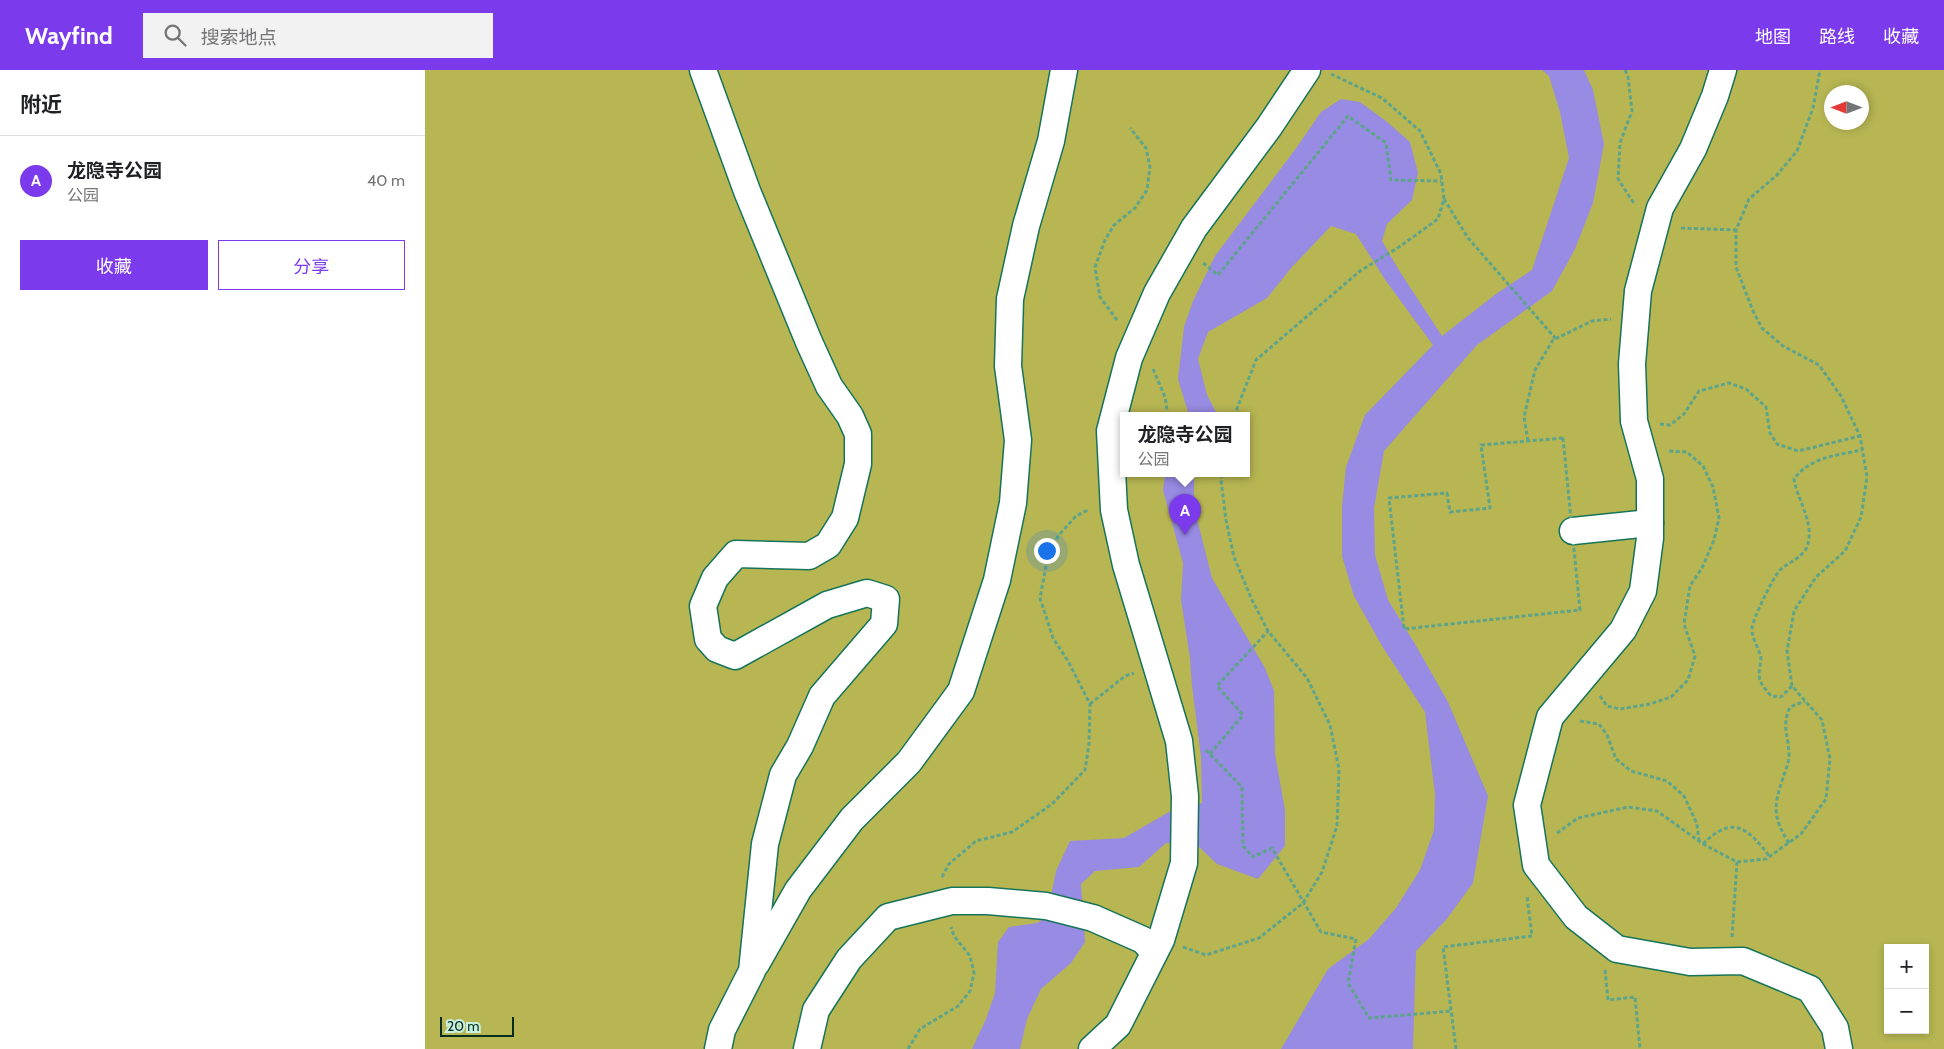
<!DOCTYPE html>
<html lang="zh">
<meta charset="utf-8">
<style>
body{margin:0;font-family:Cabin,"Noto Sans SC",sans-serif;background:#f2f2f2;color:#202124}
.controls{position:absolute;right:15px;bottom:15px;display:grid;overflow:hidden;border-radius:0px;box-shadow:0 2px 8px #0003}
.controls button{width:45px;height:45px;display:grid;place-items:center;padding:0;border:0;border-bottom:1px solid #e0e0e0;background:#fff;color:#202124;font:25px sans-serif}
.compass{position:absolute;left:1399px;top:15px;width:45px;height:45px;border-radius:50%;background:#fff;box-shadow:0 2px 8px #0003;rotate:270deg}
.scale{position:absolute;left:15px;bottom:12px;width:74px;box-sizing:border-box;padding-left:5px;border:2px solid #072d21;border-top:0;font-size:14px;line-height:18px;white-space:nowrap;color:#072d21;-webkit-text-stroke:4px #c9f1e0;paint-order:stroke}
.you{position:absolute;left:621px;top:480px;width:18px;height:18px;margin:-12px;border:4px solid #fff;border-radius:50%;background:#1a73e8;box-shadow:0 0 0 8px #1a73e833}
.badge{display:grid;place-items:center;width:32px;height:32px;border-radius:50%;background:#7c3aed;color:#fff;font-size:16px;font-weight:700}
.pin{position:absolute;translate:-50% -41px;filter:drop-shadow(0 1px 2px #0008)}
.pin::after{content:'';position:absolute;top:26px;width:18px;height:15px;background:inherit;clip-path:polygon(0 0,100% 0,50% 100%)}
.popup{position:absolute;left:695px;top:342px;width:130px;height:65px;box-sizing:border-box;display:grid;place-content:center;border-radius:0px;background:#fff;filter:drop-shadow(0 1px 4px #0005);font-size:16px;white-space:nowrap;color:#757577}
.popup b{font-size:19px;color:#202124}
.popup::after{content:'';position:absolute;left:50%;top:100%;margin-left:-10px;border:10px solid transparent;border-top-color:#fff}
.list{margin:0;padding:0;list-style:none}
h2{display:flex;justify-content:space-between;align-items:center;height:65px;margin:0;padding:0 20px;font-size:21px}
h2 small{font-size:16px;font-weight:400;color:#757577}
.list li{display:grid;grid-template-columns:32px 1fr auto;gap:15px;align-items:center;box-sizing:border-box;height:90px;padding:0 20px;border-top:1px solid #e0e0e0}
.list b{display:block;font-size:19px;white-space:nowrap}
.list p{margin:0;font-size:16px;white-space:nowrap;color:#757577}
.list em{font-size:16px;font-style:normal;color:#757577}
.actions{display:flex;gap:10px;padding:15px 20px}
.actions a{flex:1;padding:11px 0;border:1px solid #7c3aed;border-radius:0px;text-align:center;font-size:18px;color:#7c3aed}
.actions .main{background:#7c3aed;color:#fff}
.icon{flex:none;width:28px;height:28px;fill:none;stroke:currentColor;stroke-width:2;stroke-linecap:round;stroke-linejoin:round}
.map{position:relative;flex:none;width:1519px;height:979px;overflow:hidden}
header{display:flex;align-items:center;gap:30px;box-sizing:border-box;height:70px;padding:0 25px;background:#7c3aed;color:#fff}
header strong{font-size:24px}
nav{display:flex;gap:28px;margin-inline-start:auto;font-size:18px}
.search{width:350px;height:45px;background:#f2f2f2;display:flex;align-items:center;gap:12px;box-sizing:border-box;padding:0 18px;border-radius:0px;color:#757577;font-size:19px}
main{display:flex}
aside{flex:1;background:#fff}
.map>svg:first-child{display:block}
.green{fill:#b7b653;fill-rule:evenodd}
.water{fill:#978be3}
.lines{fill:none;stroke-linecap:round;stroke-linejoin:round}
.minor-casing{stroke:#17745a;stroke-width:29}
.path{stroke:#5ea48b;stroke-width:3;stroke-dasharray:4 2.5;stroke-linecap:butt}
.minor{stroke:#fff;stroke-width:26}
</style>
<header>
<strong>Wayfind</strong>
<div class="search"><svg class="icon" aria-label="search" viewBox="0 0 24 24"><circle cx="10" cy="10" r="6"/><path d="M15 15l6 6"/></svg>搜索地点</div>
<nav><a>地图</a><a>路线</a><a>收藏</a></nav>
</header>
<main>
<aside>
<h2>附近<small></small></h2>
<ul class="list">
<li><span class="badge">A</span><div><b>龙隐寺公园</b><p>公园</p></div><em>40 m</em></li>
</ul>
<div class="actions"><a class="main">收藏</a><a>分享</a></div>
</aside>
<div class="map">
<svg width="1519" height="979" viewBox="0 0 1519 979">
<rect width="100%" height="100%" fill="#85d9ba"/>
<path class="green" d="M0,0H1519V979H0ZM1406,22H1436V52H1406ZM699,346H821V404H699ZM1463,878H1500V960H1463Z"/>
<g class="water">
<path d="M1117,0H1159L1168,20L1179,74L1168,133L1150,179L1127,221L1052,275L959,381L949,438L950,485L963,530L990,574L1023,632L1063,726L1048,813L1021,850L991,881L988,979H856L903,899L944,869L971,838L995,800L1009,760L1010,725L1000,642L957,576L929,526L917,486V436L921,397L940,345L1008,275L961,211L931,164L906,156L867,197L842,228L783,262L773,289L782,325L793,346H761L763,342L753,309L759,257L768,231L790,186L872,77L896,42L916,29L935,32L961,51L985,72L993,103L987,130L962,154L957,171L975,202L1017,266L1071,224L1107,200L1144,88L1135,42L1124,6Z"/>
<path d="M740,404H769V424L772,449L787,508L840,598L849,621L850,684L860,740V776L833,809L792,794L772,775L741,773L714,797L670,801L656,814L660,872L646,893L616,919L602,949L595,979H547L561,949L570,923L573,872L584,857L612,853L622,847L631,801L645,771L699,768L744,742L777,733L776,687L767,616L765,588L756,530L758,493L738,420Z"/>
</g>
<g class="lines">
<g class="minor-casing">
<g id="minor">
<path d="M278,0L322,121L384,272L404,316L425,346L433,364V394L420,448L403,475L384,486L311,484L290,508L278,536L283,569L292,579L310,586L402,535L442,523L461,529L459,554L397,626L375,676L358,705L340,774L327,901L297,960L293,979"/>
<path d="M1298,0L1290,26L1268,79L1235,138L1213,221L1207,294L1209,351L1225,409V468L1218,521L1198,560L1125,647L1102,735L1111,795L1151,847L1192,879L1265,892L1318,891L1385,919L1410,958L1414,979"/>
<path d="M1148,461L1225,453"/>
<path d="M331,894L373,820L427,749L484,692L536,621L572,510L588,433L593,370L583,296L585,229L601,156L626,71L639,0"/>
<path d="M382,979L391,940L424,889L463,847L527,831H563L621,836L668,848L718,870L729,882"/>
<path d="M667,979L693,955L736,870L759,793L760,726L754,671L701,495L689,440L685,361L704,288L732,223L769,158L844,57L882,0"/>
</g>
</g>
<g class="path">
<path d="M1200,0L1203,7L1207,41L1195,73L1193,109L1210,135"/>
<path d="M1019,129L1043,168L1131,269"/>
<path d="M1256,158L1311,160"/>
<path d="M778,193L793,205L923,46L961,73L966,110L1016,111"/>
<path d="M692,250L675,227L670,197L680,170L689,155L710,138L722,120L725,97L721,78L705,58"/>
<path d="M728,299L740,327L743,346"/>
<path d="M809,346L831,290L935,201L974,177L1013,149L1019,129L1016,104L995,61L957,28L906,4"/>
<path d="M1235,354L1245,355L1259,344L1274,321L1304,313L1321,319L1341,337L1345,363L1352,374L1373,381L1435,366"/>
<path d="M1138,368L1155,540L979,559L964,428L1022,423L1025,442L1065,438L1056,375Z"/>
<path d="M1103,371L1099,347L1110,300L1128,270L1167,251L1186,249"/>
<path d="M1367,616L1356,627L1346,626C1337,615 1332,611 1335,596C1335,592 1337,588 1335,585C1333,576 1327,569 1327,559C1327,550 1348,508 1354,501C1362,493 1375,489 1381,479C1392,456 1372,430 1369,409C1385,387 1413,385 1437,380"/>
<path d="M1175,626L1182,636L1195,639L1225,634L1246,627L1263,610L1270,586L1259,554L1265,516L1277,498L1289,470L1294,448L1288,417L1278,396L1262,382L1242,381"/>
<path d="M665,634L700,606L709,603"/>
<path d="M1155,651L1174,654L1182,665L1191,689L1206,701L1242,711L1259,726L1272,754L1274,771"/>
<path d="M781,680L817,717L818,776L828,787L847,778L896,862L931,869L923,913L944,948L1027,941"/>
<path d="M785,684L818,645L792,616L843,561"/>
<path d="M1132,763L1153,748L1203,737L1232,741L1278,774L1312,792L1341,789L1376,764L1401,729L1405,689L1397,650L1367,616L1362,581L1369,541L1391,507L1420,481L1436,447L1442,407L1435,366L1416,326L1394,295L1358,276L1337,258L1328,241L1311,197V160L1324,129L1352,105L1372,81L1388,38L1395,0"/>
<path d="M1364,773C1348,748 1348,737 1358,708C1360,701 1364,693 1364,686C1364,666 1356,657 1365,637L1380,631"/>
<path d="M1278,774C1308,744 1323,758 1345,787"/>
<path d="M517,807L524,794L551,771L587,762L627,734L660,700L664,674L665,634L643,591L628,568L615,528L621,496L633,466L651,446L663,440"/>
<path d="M1307,867L1312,792"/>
<path d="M758,877L781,885L834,868L878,833L897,802L912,756L914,699L905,655L882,608L843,561L827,530L809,487L801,450L796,410L797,404"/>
<path d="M1180,900L1183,930L1210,927L1215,979"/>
<path d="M483,979L495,959L533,936L545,921L549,903L545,886L529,866L526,857"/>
<path d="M1031,979L1018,877L1107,866L1102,826"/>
</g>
<use href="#minor" class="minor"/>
</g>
</svg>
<div class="controls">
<button>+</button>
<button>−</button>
</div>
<svg class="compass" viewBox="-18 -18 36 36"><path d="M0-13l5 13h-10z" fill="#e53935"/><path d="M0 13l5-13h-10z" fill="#757577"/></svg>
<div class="scale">20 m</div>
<div class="you"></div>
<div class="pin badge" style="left:760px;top:465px">A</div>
<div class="popup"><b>龙隐寺公园</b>公园</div>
</div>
</main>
